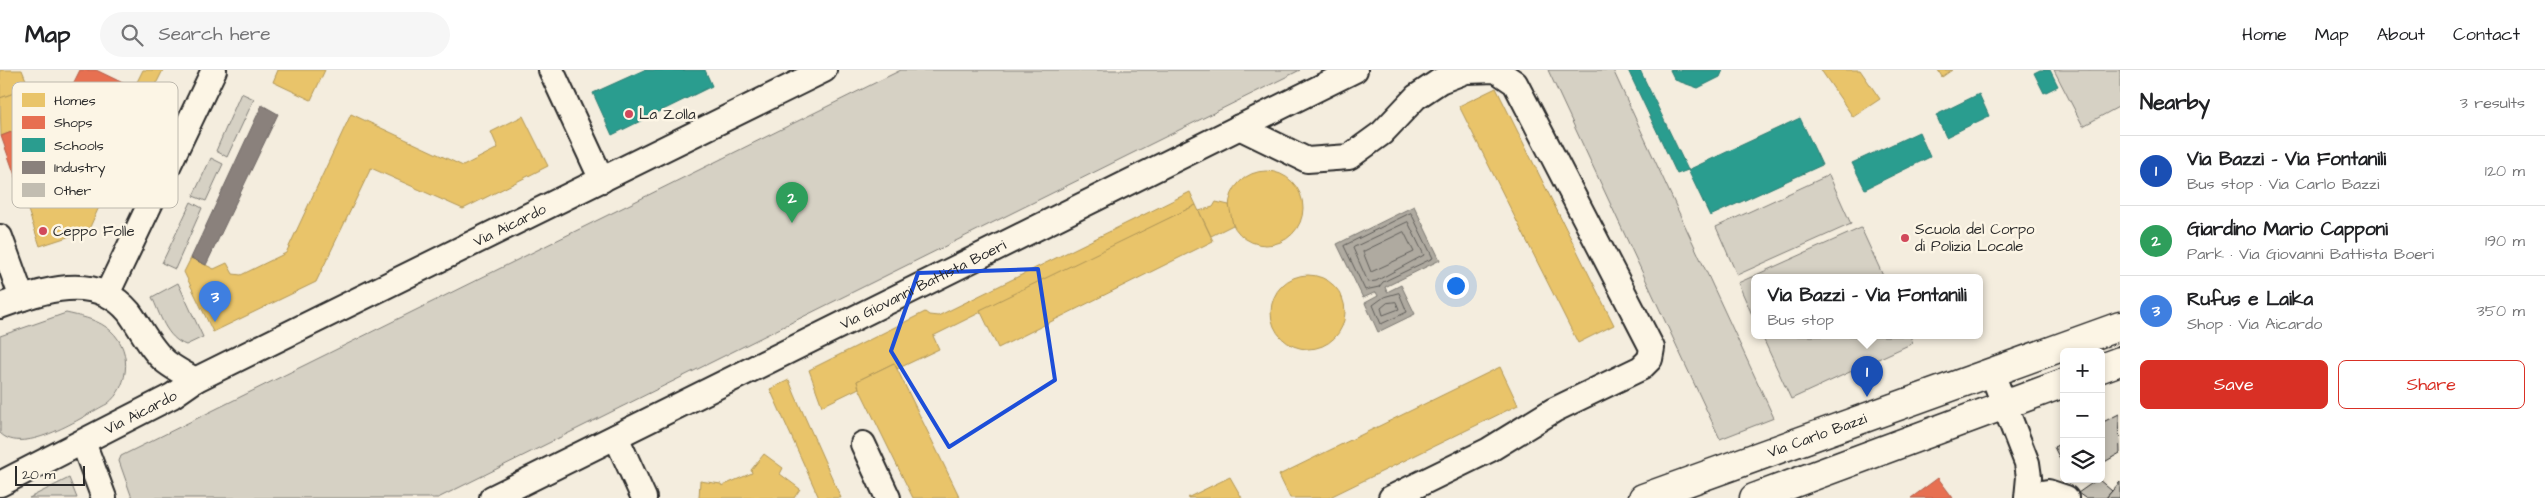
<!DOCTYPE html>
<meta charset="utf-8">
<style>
body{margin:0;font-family:"Architects Daughter",sans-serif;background:#f6f6f6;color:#202124}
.controls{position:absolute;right:15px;bottom:15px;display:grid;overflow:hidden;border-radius:8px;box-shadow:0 2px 8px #0003}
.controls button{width:45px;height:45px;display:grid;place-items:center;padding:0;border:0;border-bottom:1px solid #e0e0e0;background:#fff;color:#202124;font:25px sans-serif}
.scale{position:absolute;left:15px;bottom:12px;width:70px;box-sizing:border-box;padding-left:5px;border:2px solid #2b2b2b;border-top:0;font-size:14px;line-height:18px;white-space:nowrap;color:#2b2b2b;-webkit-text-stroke:4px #fcf5e5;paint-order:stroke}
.you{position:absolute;left:1455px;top:215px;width:18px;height:18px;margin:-12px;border:4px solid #fff;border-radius:50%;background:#1a73e8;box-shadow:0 0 0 8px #1a73e833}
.badge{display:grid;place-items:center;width:32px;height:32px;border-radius:50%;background:#d93025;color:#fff;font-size:16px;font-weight:700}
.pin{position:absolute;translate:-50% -41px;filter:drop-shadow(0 1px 2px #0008)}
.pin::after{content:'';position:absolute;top:26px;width:18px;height:15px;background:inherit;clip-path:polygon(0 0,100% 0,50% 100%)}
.popup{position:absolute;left:1751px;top:204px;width:232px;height:65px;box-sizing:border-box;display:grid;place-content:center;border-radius:8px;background:#fff;filter:drop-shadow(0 1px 4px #0005);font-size:16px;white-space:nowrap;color:#757577}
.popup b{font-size:19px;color:#202124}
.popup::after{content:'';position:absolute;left:50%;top:100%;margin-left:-10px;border:10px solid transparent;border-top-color:#fff}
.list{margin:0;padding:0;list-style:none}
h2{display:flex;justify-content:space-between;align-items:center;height:65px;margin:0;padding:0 20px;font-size:21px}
h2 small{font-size:16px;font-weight:400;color:#757577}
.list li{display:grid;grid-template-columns:32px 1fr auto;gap:15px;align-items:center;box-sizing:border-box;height:70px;padding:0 20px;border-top:1px solid #e0e0e0}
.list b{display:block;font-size:19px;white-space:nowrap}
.list p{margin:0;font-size:16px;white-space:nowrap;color:#757577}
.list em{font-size:16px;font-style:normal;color:#757577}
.actions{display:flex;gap:10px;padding:15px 20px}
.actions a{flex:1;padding:11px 0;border:1px solid #d93025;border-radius:8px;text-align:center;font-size:18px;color:#d93025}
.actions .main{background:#d93025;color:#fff}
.icon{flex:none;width:28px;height:28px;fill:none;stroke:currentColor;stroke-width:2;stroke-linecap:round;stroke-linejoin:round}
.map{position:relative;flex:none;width:2120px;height:428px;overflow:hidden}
header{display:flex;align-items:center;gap:30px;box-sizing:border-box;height:70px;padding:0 25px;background:#fff;border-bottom:1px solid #e0e0e0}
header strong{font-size:24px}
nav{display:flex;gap:28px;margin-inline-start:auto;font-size:18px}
.search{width:350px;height:45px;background:#f6f6f6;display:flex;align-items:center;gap:12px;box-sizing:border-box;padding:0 18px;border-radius:28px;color:#757577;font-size:19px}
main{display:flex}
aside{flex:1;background:#fff}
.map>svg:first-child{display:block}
.green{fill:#d6d1c4;stroke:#807e78}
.water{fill:#afaaa0;stroke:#7a7771}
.homes{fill:#e9c46a;stroke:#b09657}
.shops{fill:#e76f51;stroke:#af5b46}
.schools{fill:#2a9d8f;stroke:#2a7b71}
.industry{fill:#8a817c;stroke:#6e6764}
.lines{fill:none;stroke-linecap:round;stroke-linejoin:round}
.shore{stroke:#605e5a;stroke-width:1}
.building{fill:#c2bdb1;stroke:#2b2b2b}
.minor-casing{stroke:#2b2b2b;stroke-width:28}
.major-casing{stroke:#2b2b2b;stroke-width:31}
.minor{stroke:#fcf5e5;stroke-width:24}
.major{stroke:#fcf5e5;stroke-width:28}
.marked{fill:none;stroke:#1d4ed8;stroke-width:4;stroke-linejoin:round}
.poi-dot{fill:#d1495b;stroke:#fcf5e5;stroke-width:2}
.labels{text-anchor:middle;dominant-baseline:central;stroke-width:5;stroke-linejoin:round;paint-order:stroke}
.poi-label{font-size:15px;fill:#2b2b2b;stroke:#fcf5e5;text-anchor:start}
.street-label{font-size:15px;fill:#2b2b2b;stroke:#fcf5e5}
.key{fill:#fcf5e5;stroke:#bdb8ad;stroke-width:1}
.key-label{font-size:14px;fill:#2b2b2b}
</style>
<header>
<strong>Map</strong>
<div class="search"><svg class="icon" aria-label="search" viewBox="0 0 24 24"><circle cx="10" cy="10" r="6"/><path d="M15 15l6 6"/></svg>Search here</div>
<nav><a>Home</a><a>Map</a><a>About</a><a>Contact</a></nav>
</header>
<main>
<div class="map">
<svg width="2120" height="428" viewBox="0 0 2120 428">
<rect width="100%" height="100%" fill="#f4edde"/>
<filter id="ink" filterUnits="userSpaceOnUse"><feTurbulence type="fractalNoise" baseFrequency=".02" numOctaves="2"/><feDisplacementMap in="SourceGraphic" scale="10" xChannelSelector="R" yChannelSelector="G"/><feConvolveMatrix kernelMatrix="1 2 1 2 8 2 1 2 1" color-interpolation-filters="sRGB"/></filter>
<g filter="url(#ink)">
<g class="green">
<path d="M901,0H1300L438,428H132L119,391L121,386Z"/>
<path d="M1548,0H1613L1774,348L1720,369Z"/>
<path d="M2054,0H2120V36L2083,56Z"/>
<path d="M241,23L254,29L227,87L216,81Z"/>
<path d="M211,88L223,94L206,131L193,126Z"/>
<path d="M1829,105L1851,154L1737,205L1716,157Z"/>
<path d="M191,132L202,138L175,199L162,193Z"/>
<path d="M1861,158L1884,208H1754V249L1738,213Z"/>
<path d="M178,213L203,267L186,275C166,268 160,244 152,227Z"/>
<path d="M66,243C79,246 95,249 106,257C133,275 131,316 107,334C83,346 24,387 0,363V266Z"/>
<path d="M1762,266H1910L1913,273L1791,329Z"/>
<path d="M69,408L77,428H29Z"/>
</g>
<path class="water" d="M1414,136L1440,190L1385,217L1387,222L1401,215L1415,244L1378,262L1365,233L1378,226L1376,222L1363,228L1337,174Z"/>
<g class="homes">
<path d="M0,0H22L26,10L24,11L26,19L0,28Z"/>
<path d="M143,0H163L150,26L134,18Z"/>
<path d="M278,0H325L311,30L273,12Z"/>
<path d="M1821,0H1860L1880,29L1853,47Z"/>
<path d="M1938,0H1952L1942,7Z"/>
<path d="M1496,18L1614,255L1578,273L1459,36Z"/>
<path d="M26,19L38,52L1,66L0,28Z"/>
<path d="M351,44L463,96L498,78L491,62L523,46L548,96L463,139L371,98L316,212L213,262L184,202L191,188L214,199L227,193L233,204L241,205L286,183Z"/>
<path d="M74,101L108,117L90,157L83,162L40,176L28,140L60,129Z"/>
<circle cx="1266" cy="138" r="37"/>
<path d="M1190,122L1196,135L933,266L939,279L897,299L894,293L857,311L859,318L822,336L809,300L925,242L929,245L938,246Z"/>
<path d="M1216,132L1229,135L1233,155L1211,166L1199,141L1213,137Z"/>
<path d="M1196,135L1213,171L998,278L980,240Z"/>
<circle cx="1308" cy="242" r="37"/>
<path d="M894,293L897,299L960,428H913L859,318L857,311Z"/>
<path d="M1500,297L1518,335L1328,428H1290L1279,405Z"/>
<path d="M789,310L795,325L841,428H819L770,319Z"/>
<path d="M764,384L783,398L780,404L800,419L794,428H699L700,411L721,414L722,416L752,403L751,400Z"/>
<path d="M1230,407L1242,428H1187Z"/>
</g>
<g class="shops">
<path d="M80,0H96L150,26L108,117L74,101L106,30L73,14Z"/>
<path d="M22,58L45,124L24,131L1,66Z"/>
<path d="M1938,408L1953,428H1911Z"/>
</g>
<g class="schools">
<path d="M644,0H705L712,16L612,65L593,23Z"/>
<path d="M1628,0H1640L1688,100L1677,104Z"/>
<path d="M1670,0H1723L1720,7L1698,18L1675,10Z"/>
<path d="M2040,0H2050L2058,16L2044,23L2034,3Z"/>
<path d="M1979,24L1989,46L1946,67L1936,45Z"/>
<path d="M1800,48L1822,95L1710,146L1688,100Z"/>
<path d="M1919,62L1930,87L1865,119L1852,93Z"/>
</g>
<path class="industry" d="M262,35L278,44L206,195L191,188Z"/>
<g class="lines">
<g class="shore">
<path d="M1411,143L1433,188L1383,212L1379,217L1365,220L1344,176Z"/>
<path d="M1408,152L1424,185L1376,211L1368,212L1353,178Z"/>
<path d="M1404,162L1414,182L1371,202L1363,182Z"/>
<path d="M1399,223L1407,242L1381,254L1373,235L1384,227Z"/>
<path d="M1396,232L1399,239L1383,245L1381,238L1387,233Z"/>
</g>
</g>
<g class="building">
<path d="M2119,344L2120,383L2101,394V353Z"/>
<path d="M2064,372V397L2054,377Z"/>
<path d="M2098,409L2112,421L2106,428H2085L2078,423Z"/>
<path d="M2120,412V428H2106L2112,421Z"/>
</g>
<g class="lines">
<g class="minor-casing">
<g id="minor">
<path d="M551,0L602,110"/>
<path d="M1239,57L1307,90L1349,87L1382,63L1416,27L1440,11L1466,1L1496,0L1515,13L1652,278L1650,289L1641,298L1554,340L1489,380L1391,428"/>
<path d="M0,167L22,228"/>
<path d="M107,224L214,0"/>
<path d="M0,236C41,221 95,201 129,242C141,258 150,279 166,292C175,299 185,304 195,310"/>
<path d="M1992,303L2027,393L2029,407L2027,428"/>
<path d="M616,367L644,428"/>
<path d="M83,372L104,428"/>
<path d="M863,374L888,428"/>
<path id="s1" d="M0,414L172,326L195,310L824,0"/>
<path d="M2028,425L2048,422L2066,428"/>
<path id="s2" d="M492,428L1355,0"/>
</g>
</g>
<g class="major-casing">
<g id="major">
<path d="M2101,298L2120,291"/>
<path id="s3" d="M1643,428L2120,256"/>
<path d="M1754,428L2064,313"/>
</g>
</g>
<use href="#minor" class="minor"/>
<use href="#major" class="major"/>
</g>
</g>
<path class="marked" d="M1038,199L1055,310L949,377L891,281L918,203Z"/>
<g class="poi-dot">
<circle cx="629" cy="44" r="5"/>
<circle cx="43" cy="161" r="5"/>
<circle cx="1905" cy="168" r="5"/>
</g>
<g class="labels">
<g class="poi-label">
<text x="639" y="44">La Zolla</text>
<text x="1915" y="159">Scuola del Corpo<tspan x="1915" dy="17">di Polizia Locale</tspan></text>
<text x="53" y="161">Ceppo Folle</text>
</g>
<g class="street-label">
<text stroke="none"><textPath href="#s1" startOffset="572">Via Aicardo</textPath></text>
<text stroke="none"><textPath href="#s2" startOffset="481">Via Giovanni Battista Boeri</textPath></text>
<text stroke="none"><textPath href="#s1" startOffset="158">Via Aicardo</textPath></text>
<text stroke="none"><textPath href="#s3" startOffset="185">Via Carlo Bazzi</textPath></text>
</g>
</g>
<rect x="12" y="12" width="166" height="126" rx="8" class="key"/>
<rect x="22" y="23" width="23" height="14" fill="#e9c46a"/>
<rect x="22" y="46" width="23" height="13" fill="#e76f51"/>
<rect x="22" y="68" width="23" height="14" fill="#2a9d8f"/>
<rect x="22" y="91" width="23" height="13" fill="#8a817c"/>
<rect x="22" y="113" width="23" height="14" fill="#c2bdb1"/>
<g class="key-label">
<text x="54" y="35">Homes</text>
<text x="54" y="57">Shops</text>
<text x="54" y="80">Schools</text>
<text x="54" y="102">Industry</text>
<text x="54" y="125">Other</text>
</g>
</svg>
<div class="controls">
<button>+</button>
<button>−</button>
<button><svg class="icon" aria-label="layers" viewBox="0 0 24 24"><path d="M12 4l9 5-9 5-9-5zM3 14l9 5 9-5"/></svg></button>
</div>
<div class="scale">20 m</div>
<div class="you"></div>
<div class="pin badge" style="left:1867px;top:327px;background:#1a4fb4">1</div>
<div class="popup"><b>Via Bazzi - Via Fontanili</b>Bus stop</div>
<div class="pin badge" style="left:792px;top:153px;background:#2e9e5b">2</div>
<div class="pin badge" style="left:215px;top:252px;background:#3f7fe0">3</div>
</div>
<aside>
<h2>Nearby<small>3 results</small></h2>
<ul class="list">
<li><span class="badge" style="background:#1a4fb4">1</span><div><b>Via Bazzi - Via Fontanili</b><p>Bus stop · Via Carlo Bazzi</p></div><em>120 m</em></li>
<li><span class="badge" style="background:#2e9e5b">2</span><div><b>Giardino Mario Capponi</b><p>Park · Via Giovanni Battista Boeri</p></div><em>190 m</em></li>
<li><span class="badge" style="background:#3f7fe0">3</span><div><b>Rufus e Laika</b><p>Shop · Via Aicardo</p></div><em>350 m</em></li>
</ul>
<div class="actions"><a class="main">Save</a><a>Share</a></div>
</aside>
</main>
